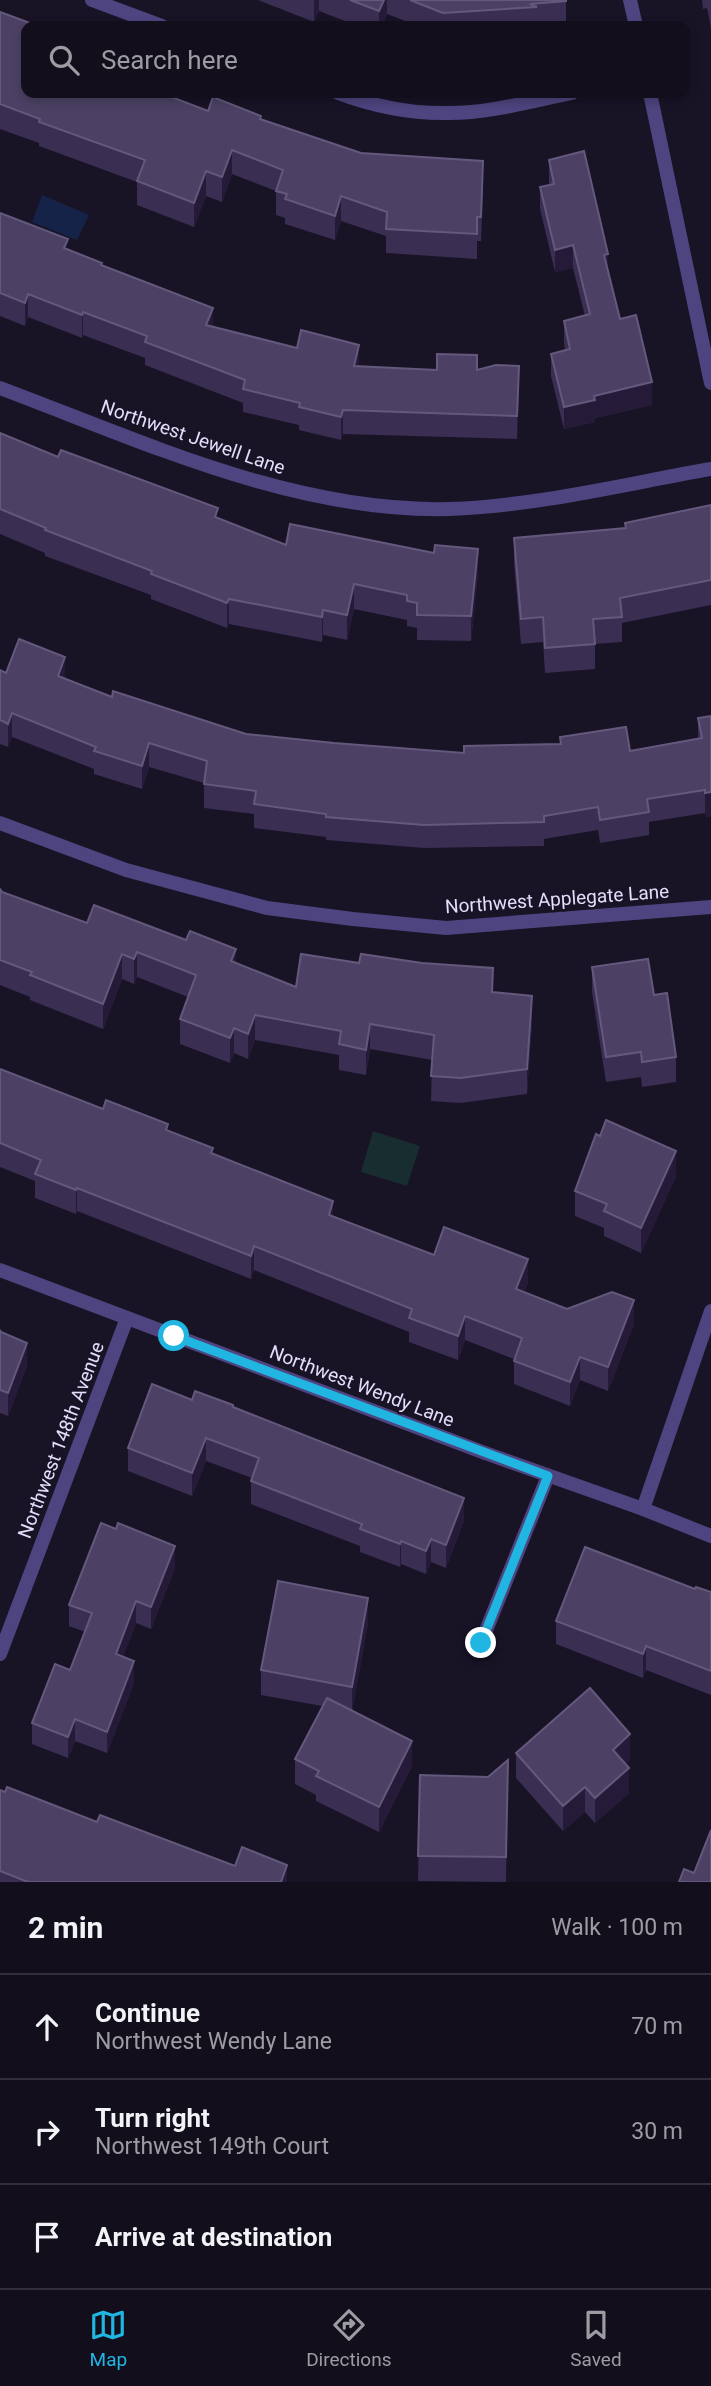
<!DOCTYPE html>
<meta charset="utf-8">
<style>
body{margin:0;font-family:Roboto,sans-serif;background:#201c29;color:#f1f3f6}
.stop{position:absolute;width:21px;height:21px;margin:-16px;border:5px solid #21b6e2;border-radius:50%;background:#fff}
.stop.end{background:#21b6e2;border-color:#fff;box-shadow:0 2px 7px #0008}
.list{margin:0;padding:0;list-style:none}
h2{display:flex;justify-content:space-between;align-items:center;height:91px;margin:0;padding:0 28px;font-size:30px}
h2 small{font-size:23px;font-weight:400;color:#9d9ca3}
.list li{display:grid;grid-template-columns:46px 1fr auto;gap:21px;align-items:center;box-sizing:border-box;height:105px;padding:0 28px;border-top:2px solid #322e3b}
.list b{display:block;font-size:26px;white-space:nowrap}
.list p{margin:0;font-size:23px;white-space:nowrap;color:#9d9ca3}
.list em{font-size:23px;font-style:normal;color:#9d9ca3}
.icon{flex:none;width:38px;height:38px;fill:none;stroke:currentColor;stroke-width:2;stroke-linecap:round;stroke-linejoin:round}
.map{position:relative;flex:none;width:711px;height:1882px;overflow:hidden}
.search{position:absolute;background:#130e1c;box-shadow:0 4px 10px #0003;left:21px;right:21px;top:21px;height:77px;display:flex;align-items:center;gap:18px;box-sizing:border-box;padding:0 24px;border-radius:14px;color:#9d9ca3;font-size:26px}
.sheet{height:406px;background:#130e1c}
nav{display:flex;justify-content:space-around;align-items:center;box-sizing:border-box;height:98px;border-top:2px solid #322e3b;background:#130e1c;font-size:19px;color:#9d9ca3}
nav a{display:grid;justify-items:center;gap:4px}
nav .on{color:#21b6e2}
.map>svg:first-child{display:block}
.green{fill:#172d2f}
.water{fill:#162348}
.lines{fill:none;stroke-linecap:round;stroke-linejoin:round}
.minor{stroke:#4e447f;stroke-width:14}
.wall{fill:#3a2e52}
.shaded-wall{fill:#251b39}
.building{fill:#4c4164;stroke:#64597c;stroke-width:2}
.route{stroke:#21b6e2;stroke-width:9}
.labels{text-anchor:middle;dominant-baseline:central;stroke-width:5;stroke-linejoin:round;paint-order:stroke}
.street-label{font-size:19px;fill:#e4ddfb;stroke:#191326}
</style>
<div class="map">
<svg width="711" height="1882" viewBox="0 0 711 1882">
<rect width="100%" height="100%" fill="#191326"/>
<path class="green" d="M373,1131L420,1146L407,1186L361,1172Z"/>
<path class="water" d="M42,195L89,215L77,240L32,222Z"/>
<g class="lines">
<g class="minor">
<path d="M92,0L162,26"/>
<path d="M630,0L636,26"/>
<path d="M338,93C373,106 411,114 449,113C490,113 532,101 572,93"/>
<path d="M650,93L711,383"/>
<path d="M0,388C142,441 294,513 449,509C537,506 625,484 711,469"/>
<path d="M0,823L126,870L267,908L353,919L446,928L711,907"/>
<path d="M0,1270L485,1453L643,1509L711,1536"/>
<path d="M643,1509L711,1311"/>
<path d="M481,1643L548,1476"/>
<path d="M0,1654L127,1318"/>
</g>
</g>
<g class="wall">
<path d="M258,0H566V24L543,26H418L387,14L382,26H358L319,11L314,22Z"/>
<path d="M702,0H711V29L707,8L703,9Z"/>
<path d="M0,12L26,93L208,111L261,120L361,153L483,186L481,241H477V259L386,253V236L341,221L335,240L285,224V218L276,215V191L232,174L222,202L206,196L194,227L137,205V182L39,146V143L0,129Z"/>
<path d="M549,160L608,273L620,319L652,405L595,418V422L564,429L551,376V354L565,350L564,343V321L585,316L573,268L555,272L540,209V187L549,185Z"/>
<path d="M0,213L68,249L102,265L213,327L359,366L437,370H477L519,389L517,439L343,434L341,440L299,430V425L243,412V403L145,365V358L83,335L82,338L28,317L25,326L0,316Z"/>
<path d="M0,433L58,457L286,545L478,574L471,641L417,640V628L407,626V620L354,609L347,640L323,635L322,642L229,624L227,628L151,599V595L45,556V553L0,534Z"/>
<path d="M711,505V605L622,623V642L595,644V669L545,673L543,642L521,644L514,563V538L625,528V523Z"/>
<path d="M0,670L6,673L65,679L112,697L246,734L334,743L464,753L560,744V737L630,751L698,738V718L711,716V816L705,817V813L649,822V835L600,843L598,830L544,839V846L424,848L326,840V837L254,828V814L204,808V783L149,767L142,789L94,774V769L12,737L8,747L0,744Z"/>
<path d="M0,889L2,892L87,923L236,963L296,987L493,992L532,1022L527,1094L461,1103L431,1101L432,1060L370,1049L366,1075L339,1070V1055L255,1040L248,1059L234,1053L230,1063L180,1044V1019L188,997L137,977L134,984L122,979L103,1029L30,1000V997L0,985Z"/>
<path d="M592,967L654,995L676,1057V1082L642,1087L641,1077L606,1082L592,992Z"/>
<path d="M0,1055V1069L103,1109L168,1131L333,1216L434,1255L528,1283L524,1292L567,1309L634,1324L608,1391L580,1380L570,1406L514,1384V1359L465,1340L458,1360L409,1342V1332L254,1270L251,1279L77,1211L76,1214L35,1198V1181L0,1167Z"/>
<path d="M676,1176L641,1253L604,1236V1228L575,1216V1191Z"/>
<path d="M0,1330L27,1366L8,1416L0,1413Z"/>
<path d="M192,1400L233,1408L464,1521L446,1568L431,1562L426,1574L401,1564L400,1567L360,1552V1546L251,1504V1481L252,1478L206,1461L192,1496L128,1471V1448Z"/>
<path d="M175,1568L151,1629L136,1623L123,1657L134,1683L107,1753L75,1741L68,1758L32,1744V1723L70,1670L85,1632L69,1626V1605Z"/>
<path d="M695,1589L711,1592V1695L646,1670L643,1678L556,1644V1621Z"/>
<path d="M368,1623L352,1711L412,1766L379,1832L316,1801V1795L295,1784V1759L322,1706L261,1695V1670Z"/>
<path d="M516,1753L630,1759L625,1764L629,1793L595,1823L585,1812L563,1831L516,1778Z"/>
<path d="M508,1760L506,1882L418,1881L420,1775L488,1777Z"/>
<path d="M0,1790L235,1866L287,1882H0Z"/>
</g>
<g class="shaded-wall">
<path d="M314,0H319V11L314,22Z"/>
<path d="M384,0H387V14L382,26H379V11Z"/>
<path d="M232,150V174L222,202V177Z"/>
<path d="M206,171V196L194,227V203Z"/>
<path d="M341,196V221L335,240V216Z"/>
<path d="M573,245V268L555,272V250Z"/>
<path d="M608,254V276L604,255Z"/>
<path d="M28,294V317L25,326V303Z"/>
<path d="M213,308V331L206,325Z"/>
<path d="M83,312V335L82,338V315Z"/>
<path d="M359,345V368L354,366Z"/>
<path d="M519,366V389L517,439V416Z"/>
<path d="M652,382V405L595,418V422L564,429V407L594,396Z"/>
<path d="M343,410V434L341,440V417Z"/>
<path d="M478,549V574L471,641V616Z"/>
<path d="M354,584V609L347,640V615Z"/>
<path d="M229,599V624L227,628V603Z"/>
<path d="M323,610V635L322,642V617Z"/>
<path d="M65,657V680L58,676Z"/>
<path d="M12,713V737L8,747V724Z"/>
<path d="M149,743V767L142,789V766Z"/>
<path d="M711,792V816L705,817V793Z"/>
<path d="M236,949V974L231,961Z"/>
<path d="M137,952V977L134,984V959Z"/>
<path d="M122,954V979L103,1029V1004Z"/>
<path d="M532,996V1022L527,1094V1069Z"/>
<path d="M255,1015V1040L248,1059V1034Z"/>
<path d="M370,1024V1049L366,1075V1050Z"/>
<path d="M234,1028V1053L230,1063V1038Z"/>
<path d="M676,1151V1176L641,1253V1228Z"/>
<path d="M77,1188V1211L76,1214V1190Z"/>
<path d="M333,1201V1225L329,1215Z"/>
<path d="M254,1246V1270L251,1279V1256Z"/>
<path d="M528,1259V1283L516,1313V1289Z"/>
<path d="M634,1300V1324L608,1391V1367Z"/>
<path d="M465,1316V1340L458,1360V1336Z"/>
<path d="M27,1343V1366L8,1416V1393Z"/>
<path d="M580,1357V1380L570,1406V1382Z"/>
<path d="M206,1438V1461L192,1496V1473Z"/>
<path d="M464,1498V1521L446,1568V1545Z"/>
<path d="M431,1539V1562L426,1574V1551Z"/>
<path d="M401,1541V1564L400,1567V1544Z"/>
<path d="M175,1546V1568L151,1629V1607Z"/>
<path d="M368,1598V1623L352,1712V1687Z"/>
<path d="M136,1601V1623L116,1676V1654Z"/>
<path d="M646,1646V1670L643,1678V1654Z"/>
<path d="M134,1661V1683L107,1753V1732Z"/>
<path d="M75,1719V1741L68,1758V1737Z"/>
<path d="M630,1734V1759L613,1775V1750Z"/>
<path d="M412,1741V1766L379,1832V1807Z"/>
<path d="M629,1768V1793L595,1823V1798Z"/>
<path d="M585,1787V1812L563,1831V1806Z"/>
<path d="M287,1865V1882H281Z"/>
</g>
<g class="building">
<path d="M350,0H384L379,11Z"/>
<path d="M410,0H566V1L530,4L537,7L443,13Z"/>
<path d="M0,12L38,26H26V93H161L208,111L213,97L261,116L260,119L361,153L483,161L481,217H477V234L386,229L387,212L341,196L335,216L285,199L287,194L276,191L283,170L232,150L222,177L206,171L194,203L137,181L145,160L39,122L40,119L0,104Z"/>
<path d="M584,151L608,254L604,255L620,319L636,315L652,382L594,396L595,400L564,407L551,354L570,349L564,321L590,314L573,245L555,250L540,187L554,184L549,160Z"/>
<path d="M0,213L68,239L64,248L102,263L101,265L213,308L206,325L297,348L301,330L359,345L354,366L437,370V354L477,355V370L496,365L519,366L517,416L343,410L341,417L299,407L300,403L243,389L245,380L145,342L147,336L83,312L82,315L28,294L25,303L0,293Z"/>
<path d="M0,433L58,457L61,450L218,508L215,517L286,545L290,524L434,553L435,545L478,549L471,616L417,615V603L407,601V595L354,584L347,615L323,610L322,617L229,599L227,603L151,574L152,571L45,530L46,528L0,509Z"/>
<path d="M711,505V580L620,598L622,617L593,619L595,644L545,648L543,617L521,619L514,538L626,528L625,523Z"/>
<path d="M19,639L65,657L58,676L112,697L113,691L246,734L334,743L464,753V746L561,744L560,737L626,727L630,751L702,738L698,718L711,716V792L705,793V790L647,799L649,812L600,820L598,807L544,816V822L424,825L326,817V814L254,804L256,791L204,784L207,761L149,743L142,766L94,751L96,747L12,713L8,724L0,720V670L6,673Z"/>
<path d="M0,889L2,892L87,923L94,905L186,940L190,931L236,949L231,961L296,987L301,954L359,963L361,954L422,963L493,968L492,992L532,996L527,1069L461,1078L431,1076L434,1035L370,1024L366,1050L339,1044L341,1031L255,1015L248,1034L234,1028L230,1038L180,1019L196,975L137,952L134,959L122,954L103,1004L30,975L32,972L0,960Z"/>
<path d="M648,959L654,995L667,993L676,1057L642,1062L641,1052L606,1057L592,967Z"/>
<path d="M0,1069L103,1109L106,1100L168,1124L166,1130L213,1148L211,1153L333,1201L329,1215L434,1255L444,1227L528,1259L516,1289L567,1309L612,1292L634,1300L608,1367L580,1357L570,1382L514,1361L522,1338L465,1316L458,1336L409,1318L412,1309L254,1246L251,1256L77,1188L76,1190L35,1174L41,1160L0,1143Z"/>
<path d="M606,1120L676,1151L641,1228L604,1211L607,1204L575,1191L596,1134L600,1136Z"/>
<path d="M0,1330L1,1332L27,1343L8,1393L0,1390Z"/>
<path d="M152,1384L192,1400L195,1391L233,1405V1407L464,1498L446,1545L431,1539L426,1551L401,1541L400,1544L360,1529L362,1524L251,1481L259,1458L206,1438L192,1473L128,1448Z"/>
<path d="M101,1523L116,1529L118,1523L175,1546L151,1607L136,1601L116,1654L134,1661L107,1732L75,1719L68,1737L32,1723L55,1664L70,1670L92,1613L69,1605Z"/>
<path d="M585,1547L695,1589L696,1587L711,1592V1671L646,1646L643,1654L556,1621Z"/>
<path d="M278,1581L368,1598L352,1687L261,1670Z"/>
<path d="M590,1688L630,1734L613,1750L629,1768L595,1798L585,1787L563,1806L516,1753Z"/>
<path d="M327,1698L412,1741L379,1807L316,1776L319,1771L295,1759Z"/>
<path d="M508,1760L506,1857L418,1856L420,1775L488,1777Z"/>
<path d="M7,1787L97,1822L100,1815L235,1866L242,1847L287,1865L281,1882H28L0,1871V1790L5,1792Z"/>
<path d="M711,1830V1882H679L684,1869L694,1873Z"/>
</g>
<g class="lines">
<path class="route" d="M174,1336L548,1476L481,1643"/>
</g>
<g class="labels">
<g class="street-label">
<text transform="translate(193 437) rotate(19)">Northwest Jewell Lane</text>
<text transform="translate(557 899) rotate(-4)">Northwest Applegate Lane</text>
<text transform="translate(362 1386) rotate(21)">Northwest Wendy Lane</text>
<text transform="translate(61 1440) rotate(-69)">Northwest 148th Avenue</text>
</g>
</g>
</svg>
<div class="stop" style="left:174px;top:1336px"></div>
<div class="stop end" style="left:481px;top:1643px"></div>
<div class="search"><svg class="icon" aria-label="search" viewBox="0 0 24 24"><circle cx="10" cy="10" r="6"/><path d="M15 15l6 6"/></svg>Search here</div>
</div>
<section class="sheet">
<h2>2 min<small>Walk · 100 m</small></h2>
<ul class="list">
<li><svg class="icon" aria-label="ahead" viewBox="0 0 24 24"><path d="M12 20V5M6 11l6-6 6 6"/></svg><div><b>Continue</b><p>Northwest Wendy Lane</p></div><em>70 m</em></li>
<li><svg class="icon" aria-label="right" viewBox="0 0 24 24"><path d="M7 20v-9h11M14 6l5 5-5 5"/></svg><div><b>Turn right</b><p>Northwest 149th Court</p></div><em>30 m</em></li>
<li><svg class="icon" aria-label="arrive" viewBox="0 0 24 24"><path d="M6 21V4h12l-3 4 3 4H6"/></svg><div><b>Arrive at destination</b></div></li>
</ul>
</section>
<nav>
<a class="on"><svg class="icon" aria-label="map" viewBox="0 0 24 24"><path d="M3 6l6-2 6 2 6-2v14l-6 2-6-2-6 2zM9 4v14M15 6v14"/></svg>Map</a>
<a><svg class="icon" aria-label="directions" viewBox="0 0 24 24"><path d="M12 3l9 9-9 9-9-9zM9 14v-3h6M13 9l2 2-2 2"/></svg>Directions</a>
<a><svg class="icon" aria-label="saved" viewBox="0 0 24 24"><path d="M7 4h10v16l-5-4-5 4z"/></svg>Saved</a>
</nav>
